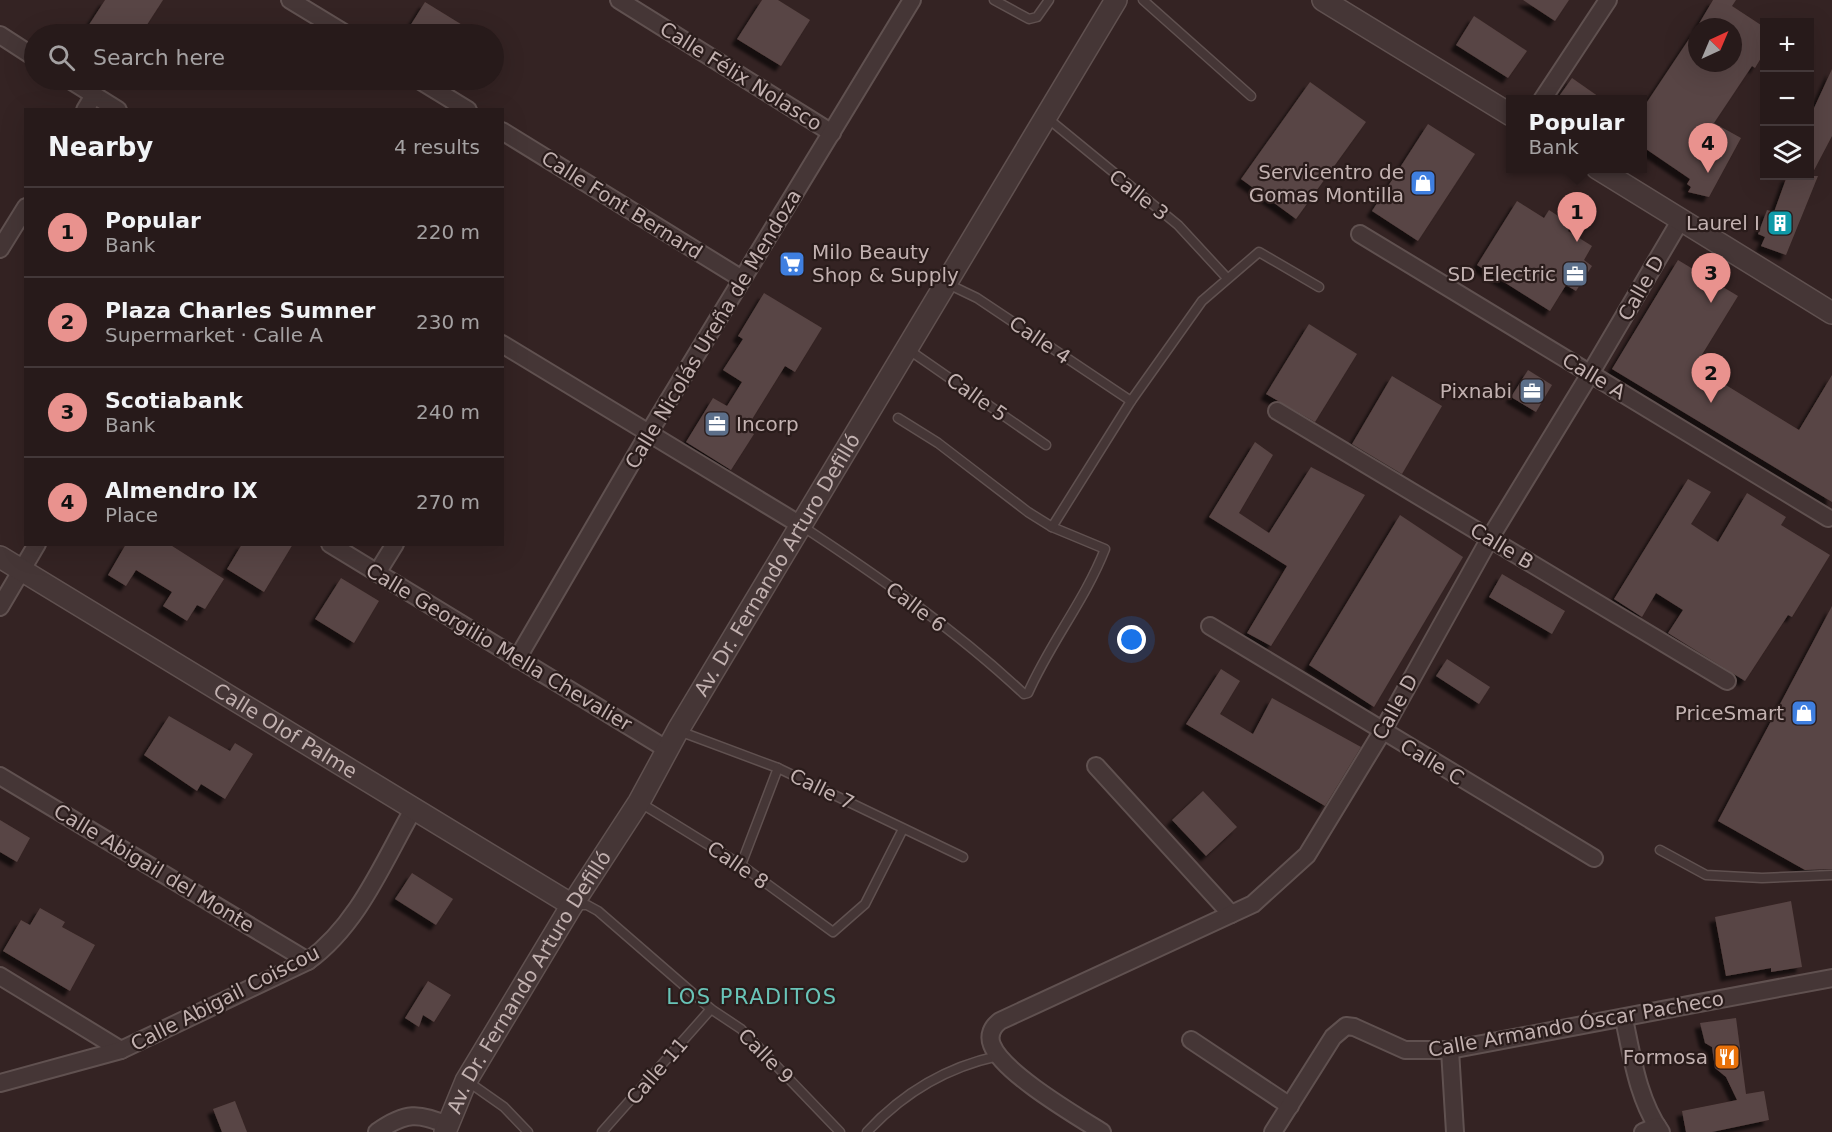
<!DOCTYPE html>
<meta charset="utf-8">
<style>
body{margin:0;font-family:"DejaVu Sans",sans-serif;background:#332727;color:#f1f3f6}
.controls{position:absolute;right:18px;top:18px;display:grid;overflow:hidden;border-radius:0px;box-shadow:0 6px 24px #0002}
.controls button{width:54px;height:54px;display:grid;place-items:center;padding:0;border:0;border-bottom:2px solid #433839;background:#271a1a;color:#f1f3f6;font:30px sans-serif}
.compass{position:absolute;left:1688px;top:18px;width:54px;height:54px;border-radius:50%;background:#271a1a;box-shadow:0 6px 24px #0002;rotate:44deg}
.you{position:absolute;left:1132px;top:640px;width:21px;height:21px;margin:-15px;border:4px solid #fff;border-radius:50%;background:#1a73e8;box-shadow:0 0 0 9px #1a73e833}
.badge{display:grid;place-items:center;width:39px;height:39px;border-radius:50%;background:#e9928e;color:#111;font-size:20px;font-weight:700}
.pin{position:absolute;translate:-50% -50px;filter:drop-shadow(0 2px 3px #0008)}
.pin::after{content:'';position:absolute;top:32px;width:21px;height:18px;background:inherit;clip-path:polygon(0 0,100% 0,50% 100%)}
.popup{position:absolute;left:1506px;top:95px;width:141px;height:78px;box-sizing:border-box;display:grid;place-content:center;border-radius:0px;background:#271a1a;filter:drop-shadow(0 2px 4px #0005);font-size:20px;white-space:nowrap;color:#a4a1a2}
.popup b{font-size:22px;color:#f1f3f6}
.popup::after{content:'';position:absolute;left:50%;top:100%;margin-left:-12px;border:12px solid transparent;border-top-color:#271a1a}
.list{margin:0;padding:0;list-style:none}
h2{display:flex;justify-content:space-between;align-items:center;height:78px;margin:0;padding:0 24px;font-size:26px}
h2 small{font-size:20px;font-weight:400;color:#a4a1a2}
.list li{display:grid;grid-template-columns:39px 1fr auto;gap:18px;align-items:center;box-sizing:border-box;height:90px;padding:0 24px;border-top:2px solid #433839}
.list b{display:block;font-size:22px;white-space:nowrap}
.list p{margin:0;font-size:20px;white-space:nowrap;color:#a4a1a2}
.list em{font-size:20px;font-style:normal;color:#a4a1a2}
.icon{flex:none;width:33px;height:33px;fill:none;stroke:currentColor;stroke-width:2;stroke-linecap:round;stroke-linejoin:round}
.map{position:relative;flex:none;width:1832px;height:1132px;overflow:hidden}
.search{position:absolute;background:#271a1a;box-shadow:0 6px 24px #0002;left:24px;top:24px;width:480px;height:66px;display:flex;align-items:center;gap:15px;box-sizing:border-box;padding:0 21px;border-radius:33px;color:#a4a1a2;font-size:22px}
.panel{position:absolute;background:#271a1a;box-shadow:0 6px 24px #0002;left:24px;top:108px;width:480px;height:438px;border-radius:0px}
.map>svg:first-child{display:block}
.building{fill:#594544;filter:url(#shadow)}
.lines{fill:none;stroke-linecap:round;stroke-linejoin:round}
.service-casing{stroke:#605150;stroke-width:11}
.minor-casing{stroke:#605150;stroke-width:20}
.tertiary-casing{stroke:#605150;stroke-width:24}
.service{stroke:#453636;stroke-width:8}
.minor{stroke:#453636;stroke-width:16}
.tertiary{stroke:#453636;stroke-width:21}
.labels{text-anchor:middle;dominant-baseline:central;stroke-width:4.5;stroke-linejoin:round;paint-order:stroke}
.street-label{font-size:20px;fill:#c2b1b0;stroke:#2a1c1b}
.poi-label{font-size:20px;fill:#c2b1b0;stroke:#2a1c1b;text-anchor:end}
.neighbourhood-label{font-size:21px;letter-spacing:1.5px;fill:#69c4b8;stroke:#2a1c1b}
</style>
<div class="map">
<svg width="1832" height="1132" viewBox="0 0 1832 1132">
<defs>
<filter id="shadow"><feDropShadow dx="-5.5" dy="5.5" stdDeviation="1.5" flood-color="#0009"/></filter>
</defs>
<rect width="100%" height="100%" fill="#342323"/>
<g class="building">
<path d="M105,0H163L141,34H83Z"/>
<path d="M762,0H778L810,20L781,66L737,39Z"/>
<path d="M1523,0H1569L1555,21Z"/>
<path d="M1713,0H1736L1732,6L1764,27V53L1755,68L1752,66L1714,123L1741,138L1709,197L1688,192L1691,187L1687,184L1690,179L1643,147V108L1697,27V63H1733V27H1697Z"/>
<path d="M425,2L477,34H405Z"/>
<path d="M1474,16L1527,51L1508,78L1456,45Z"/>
<path d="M1832,69V136L1811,176H1818L1786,255L1761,246L1765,237L1758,234L1767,210L1774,212L1787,176H1809V119Z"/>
<path d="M1572,78L1602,99H1557Z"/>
<path d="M1310,82L1366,122L1296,219L1241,179Z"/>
<path d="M1428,124L1475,154L1418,241L1372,211Z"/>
<path d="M1517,201L1544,218L1549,210L1572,225L1568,231L1592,246L1584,260L1592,266L1576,291L1566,285L1550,311L1477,265Z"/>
<path d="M1678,260L1738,296L1695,366L1799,430L1832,375V502L1612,369Z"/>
<path d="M764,293L822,328L795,372L785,366L746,429L754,434L731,470L686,442L713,398L727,406L742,382L723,370L743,339L738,336Z"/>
<path d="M1309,324L1357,354L1315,422L1266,394Z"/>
<path d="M1528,370L1552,385L1536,412L1511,397Z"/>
<path d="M1392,376L1442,406L1402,474L1352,444Z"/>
<path d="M1255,442L1273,455L1239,513L1269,533L1311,467L1365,495L1271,646L1247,633L1287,566L1209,517Z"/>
<path d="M1688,479L1711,492L1691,524L1718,542L1747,493L1786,517L1781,525L1830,555L1792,617L1788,615L1745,681L1668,633L1683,610L1656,593L1642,617L1614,599Z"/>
<path d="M1400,515L1463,557L1374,707L1309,665Z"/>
<path d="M126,544H169L224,579L205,609L197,605L187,621L163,606L172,592L136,570L126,586L108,575Z"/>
<path d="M242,544H293L264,592L227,569Z"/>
<path d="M1502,574L1565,611L1552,634L1489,597Z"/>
<path d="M341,578L379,601L354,643L315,619Z"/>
<path d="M1832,606V869L1805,870L1718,821Z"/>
<path d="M1447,659L1490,687L1479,704L1436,676Z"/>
<path d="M1221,669L1240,681L1220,714L1253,734L1272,698L1361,747L1325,806L1186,724Z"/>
<path d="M169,716L230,751L235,743L253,754L225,799L201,784L197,791L144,755Z"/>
<path d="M1203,791L1237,827L1206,856L1172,820Z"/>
<path d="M0,820L30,838L17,862L0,852Z"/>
<path d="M412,873L453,899L436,925L395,899Z"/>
<path d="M1791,901L1802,967L1771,972V968L1726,976L1715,917Z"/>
<path d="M40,908L65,922L62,927L95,945L70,991L3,951L21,920L30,925Z"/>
<path d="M428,981L451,995L434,1022L423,1015L419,1027L405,1018Z"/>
<path d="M1736,1018L1746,1094L1764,1091L1769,1120L1712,1132H1686L1682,1111L1737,1100L1726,1077L1715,1068L1712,1047L1705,1043L1700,1023Z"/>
<path d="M235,1101L247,1132H222L213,1109Z"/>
</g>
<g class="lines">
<g class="service-casing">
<g id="service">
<path d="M994,0L1029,19L1037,17L1049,0"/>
<path d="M1143,0L1251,96"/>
<path d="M1046,117L1178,225L1227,278"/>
<path d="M948,284L977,298L1131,401"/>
<path d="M909,350L1046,445"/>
<path d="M802,526C879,577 957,631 1024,694L1028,693C1050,643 1085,600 1105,549L1052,527L1028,512L938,443L898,418"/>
<path d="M1052,527L1131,401L1202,301L1259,252L1319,287"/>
<path d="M679,731L778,768L963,857"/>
<path d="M639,802L741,865L833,932L865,904L903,829"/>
<path d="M1660,850L1706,875L1762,878L1832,875"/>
<path d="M741,865L778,768"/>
<path d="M575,905H587L598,911L711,1009L741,1029L840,1132"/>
<path d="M467,1081L504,1107L528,1132"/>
<path d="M602,1132L711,1009"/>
<path d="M867,1132C902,1094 947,1067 998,1056"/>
</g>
</g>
<g class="minor-casing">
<g id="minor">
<path d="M290,0L346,34"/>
<path d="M619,0L832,133"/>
<path d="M0,35L34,57"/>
<path d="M70,80L118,110"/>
<path d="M419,80L468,110"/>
<path d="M1542,100L1608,0"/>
<path d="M85,110L94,95"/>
<path d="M502,131L742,279"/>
<path d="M1360,234L1828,518"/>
<path d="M0,249L26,207"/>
<path d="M502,344L802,526"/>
<path d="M1277,411L1727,681"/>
<path d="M330,544L668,750"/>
<path d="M377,573L395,544"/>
<path d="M0,607L37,544"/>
<path d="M1210,626L1594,858"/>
<path d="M517,659L650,431L912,0"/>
<path d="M1096,766L1231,914"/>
<path d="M0,776L308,961"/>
<path d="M0,976L121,1050"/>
<path d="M1624,1019C1632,1056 1638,1100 1661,1132"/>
<path d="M1191,1040L1290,1106"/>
<path d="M1450,1050L1455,1132"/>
<path d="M0,1083L121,1050L308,961C359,924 383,862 414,808"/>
<path d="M377,1132C405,1112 419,1112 449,1126"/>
<path d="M1102,1132C1075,1115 1003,1073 992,1045C988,1035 992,1027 1000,1021L1253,904L1307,855L1382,732L1490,538L1590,374L1680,221"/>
<path d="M1273,1132L1333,1037L1346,1026L1354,1027L1405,1050H1450L1832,978"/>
<path d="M1643,1132L1657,1126"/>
</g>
</g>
<g class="tertiary-casing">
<g id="tertiary">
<path d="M1323,0L1511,115"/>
<path d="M1597,168L1832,313"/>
<path id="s1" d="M0,557L572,905"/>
<path id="s2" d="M445,1132L466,1081L572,905L639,802L678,730L1116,0"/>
</g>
</g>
<use href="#service" class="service"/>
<use href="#minor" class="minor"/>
<use href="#tertiary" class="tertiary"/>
</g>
<defs>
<g id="shop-square" transform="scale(1.35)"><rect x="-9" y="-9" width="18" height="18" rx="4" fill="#3f7fe0" stroke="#2a1c1b"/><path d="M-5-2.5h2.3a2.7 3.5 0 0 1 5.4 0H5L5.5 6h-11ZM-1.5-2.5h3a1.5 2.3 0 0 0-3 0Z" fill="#fff"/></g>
<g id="building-square" transform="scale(1.35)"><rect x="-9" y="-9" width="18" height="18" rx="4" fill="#0f9aa8" stroke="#2a1c1b"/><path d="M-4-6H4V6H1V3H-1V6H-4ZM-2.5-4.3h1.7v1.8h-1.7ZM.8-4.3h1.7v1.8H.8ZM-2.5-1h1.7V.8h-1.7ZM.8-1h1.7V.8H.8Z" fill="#fff"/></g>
<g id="supermarket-square" transform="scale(1.35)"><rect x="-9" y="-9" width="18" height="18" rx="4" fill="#3f7fe0" stroke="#2a1c1b"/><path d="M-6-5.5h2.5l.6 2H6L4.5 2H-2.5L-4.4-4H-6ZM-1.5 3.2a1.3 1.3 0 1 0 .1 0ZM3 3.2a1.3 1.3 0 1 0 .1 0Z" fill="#fff"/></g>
<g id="office-square" transform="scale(1.35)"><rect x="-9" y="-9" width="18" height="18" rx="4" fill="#5c6f8a" stroke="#2a1c1b"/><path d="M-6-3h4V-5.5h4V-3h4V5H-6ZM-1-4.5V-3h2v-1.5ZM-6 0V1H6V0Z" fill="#fff"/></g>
<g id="restaurant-square" transform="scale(1.35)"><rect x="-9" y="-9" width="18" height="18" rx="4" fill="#e8710a" stroke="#2a1c1b"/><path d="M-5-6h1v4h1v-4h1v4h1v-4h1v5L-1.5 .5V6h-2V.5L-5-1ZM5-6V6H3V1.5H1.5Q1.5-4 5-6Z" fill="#fff"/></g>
</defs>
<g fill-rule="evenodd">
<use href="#shop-square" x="1423" y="183"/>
<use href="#building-square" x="1780" y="223"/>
<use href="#supermarket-square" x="792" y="264"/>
<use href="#office-square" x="1575" y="274"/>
<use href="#office-square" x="1532" y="391"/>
<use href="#office-square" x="717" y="424"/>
<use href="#shop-square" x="1804" y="713"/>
<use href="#restaurant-square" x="1727" y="1057"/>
</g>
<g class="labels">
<g class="street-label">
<text transform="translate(741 76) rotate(32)">Calle Félix Nolasco</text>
<text transform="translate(1139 195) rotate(38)">Calle 3</text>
<text transform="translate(622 205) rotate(32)">Calle Font Bernard</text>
<text transform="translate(1641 288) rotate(-60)">Calle D</text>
<text transform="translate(713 329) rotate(-59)">Calle Nicolás Ureña de Mendoza</text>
<text transform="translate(1040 340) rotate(34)">Calle 4</text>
<text transform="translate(1594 376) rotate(31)">Calle A</text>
<text transform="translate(977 397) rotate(35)">Calle 5</text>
<text transform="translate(1502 546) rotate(31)">Calle B</text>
<text stroke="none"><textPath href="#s2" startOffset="658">Av. Dr. Fernando Arturo Defilló</textPath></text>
<text transform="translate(916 607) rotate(37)">Calle 6</text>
<text transform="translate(499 647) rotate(31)">Calle Georgilio Mella Chevalier</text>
<text transform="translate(1395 707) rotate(-61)">Calle D</text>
<text stroke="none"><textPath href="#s1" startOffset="334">Calle Olof Palme</textPath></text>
<text transform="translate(1432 762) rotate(31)">Calle C</text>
<text transform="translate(822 789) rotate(26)">Calle 7</text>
<text transform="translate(738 865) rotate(34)">Calle 8</text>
<text transform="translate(154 868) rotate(31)">Calle Abigail del Monte</text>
<text stroke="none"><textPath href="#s2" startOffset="172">Av. Dr. Fernando Arturo Defilló</textPath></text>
<text transform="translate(225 998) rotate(-27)">Calle Abigail Coiscou</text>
<text transform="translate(1576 1024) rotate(-10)">Calle Armando Óscar Pacheco</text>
<text transform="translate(766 1056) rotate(45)">Calle 9</text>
<text transform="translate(657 1071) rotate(-49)">Calle 11</text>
</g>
<g class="poi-label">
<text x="1404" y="172">Servicentro de<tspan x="1404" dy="23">Gomas Montilla</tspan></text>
<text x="1760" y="223">Laurel I</text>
<text x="812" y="252" text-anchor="start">Milo Beauty<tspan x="812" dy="23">Shop &amp; Supply</tspan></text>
<text x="1556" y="274">SD Electric</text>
<text x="1512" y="391">Pixnabi</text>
<text x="736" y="424" text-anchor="start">Incorp</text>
<text x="1784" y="713">PriceSmart</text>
<text x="1708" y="1057">Formosa</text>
</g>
<g class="neighbourhood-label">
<text x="752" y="997">LOS PRADITOS</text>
</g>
</g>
</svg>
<div class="controls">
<button>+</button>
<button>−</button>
<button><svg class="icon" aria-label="layers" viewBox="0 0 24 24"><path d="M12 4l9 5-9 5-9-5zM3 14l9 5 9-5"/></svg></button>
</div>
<svg class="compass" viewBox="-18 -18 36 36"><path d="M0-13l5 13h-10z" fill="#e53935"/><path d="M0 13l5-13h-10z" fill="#a4a1a2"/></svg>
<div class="you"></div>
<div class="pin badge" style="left:1577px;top:242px">1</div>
<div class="popup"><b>Popular</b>Bank</div>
<div class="pin badge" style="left:1711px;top:403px">2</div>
<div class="pin badge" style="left:1711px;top:303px">3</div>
<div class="pin badge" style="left:1708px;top:173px">4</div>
<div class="search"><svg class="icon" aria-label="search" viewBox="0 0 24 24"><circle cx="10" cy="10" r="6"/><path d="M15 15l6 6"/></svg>Search here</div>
<section class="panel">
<h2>Nearby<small>4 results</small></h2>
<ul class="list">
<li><span class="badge">1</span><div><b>Popular</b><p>Bank</p></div><em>220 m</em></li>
<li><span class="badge">2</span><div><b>Plaza Charles Sumner</b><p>Supermarket · Calle A</p></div><em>230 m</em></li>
<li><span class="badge">3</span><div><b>Scotiabank</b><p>Bank</p></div><em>240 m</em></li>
<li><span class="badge">4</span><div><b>Almendro IX</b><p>Place</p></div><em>270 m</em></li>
</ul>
</section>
</div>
